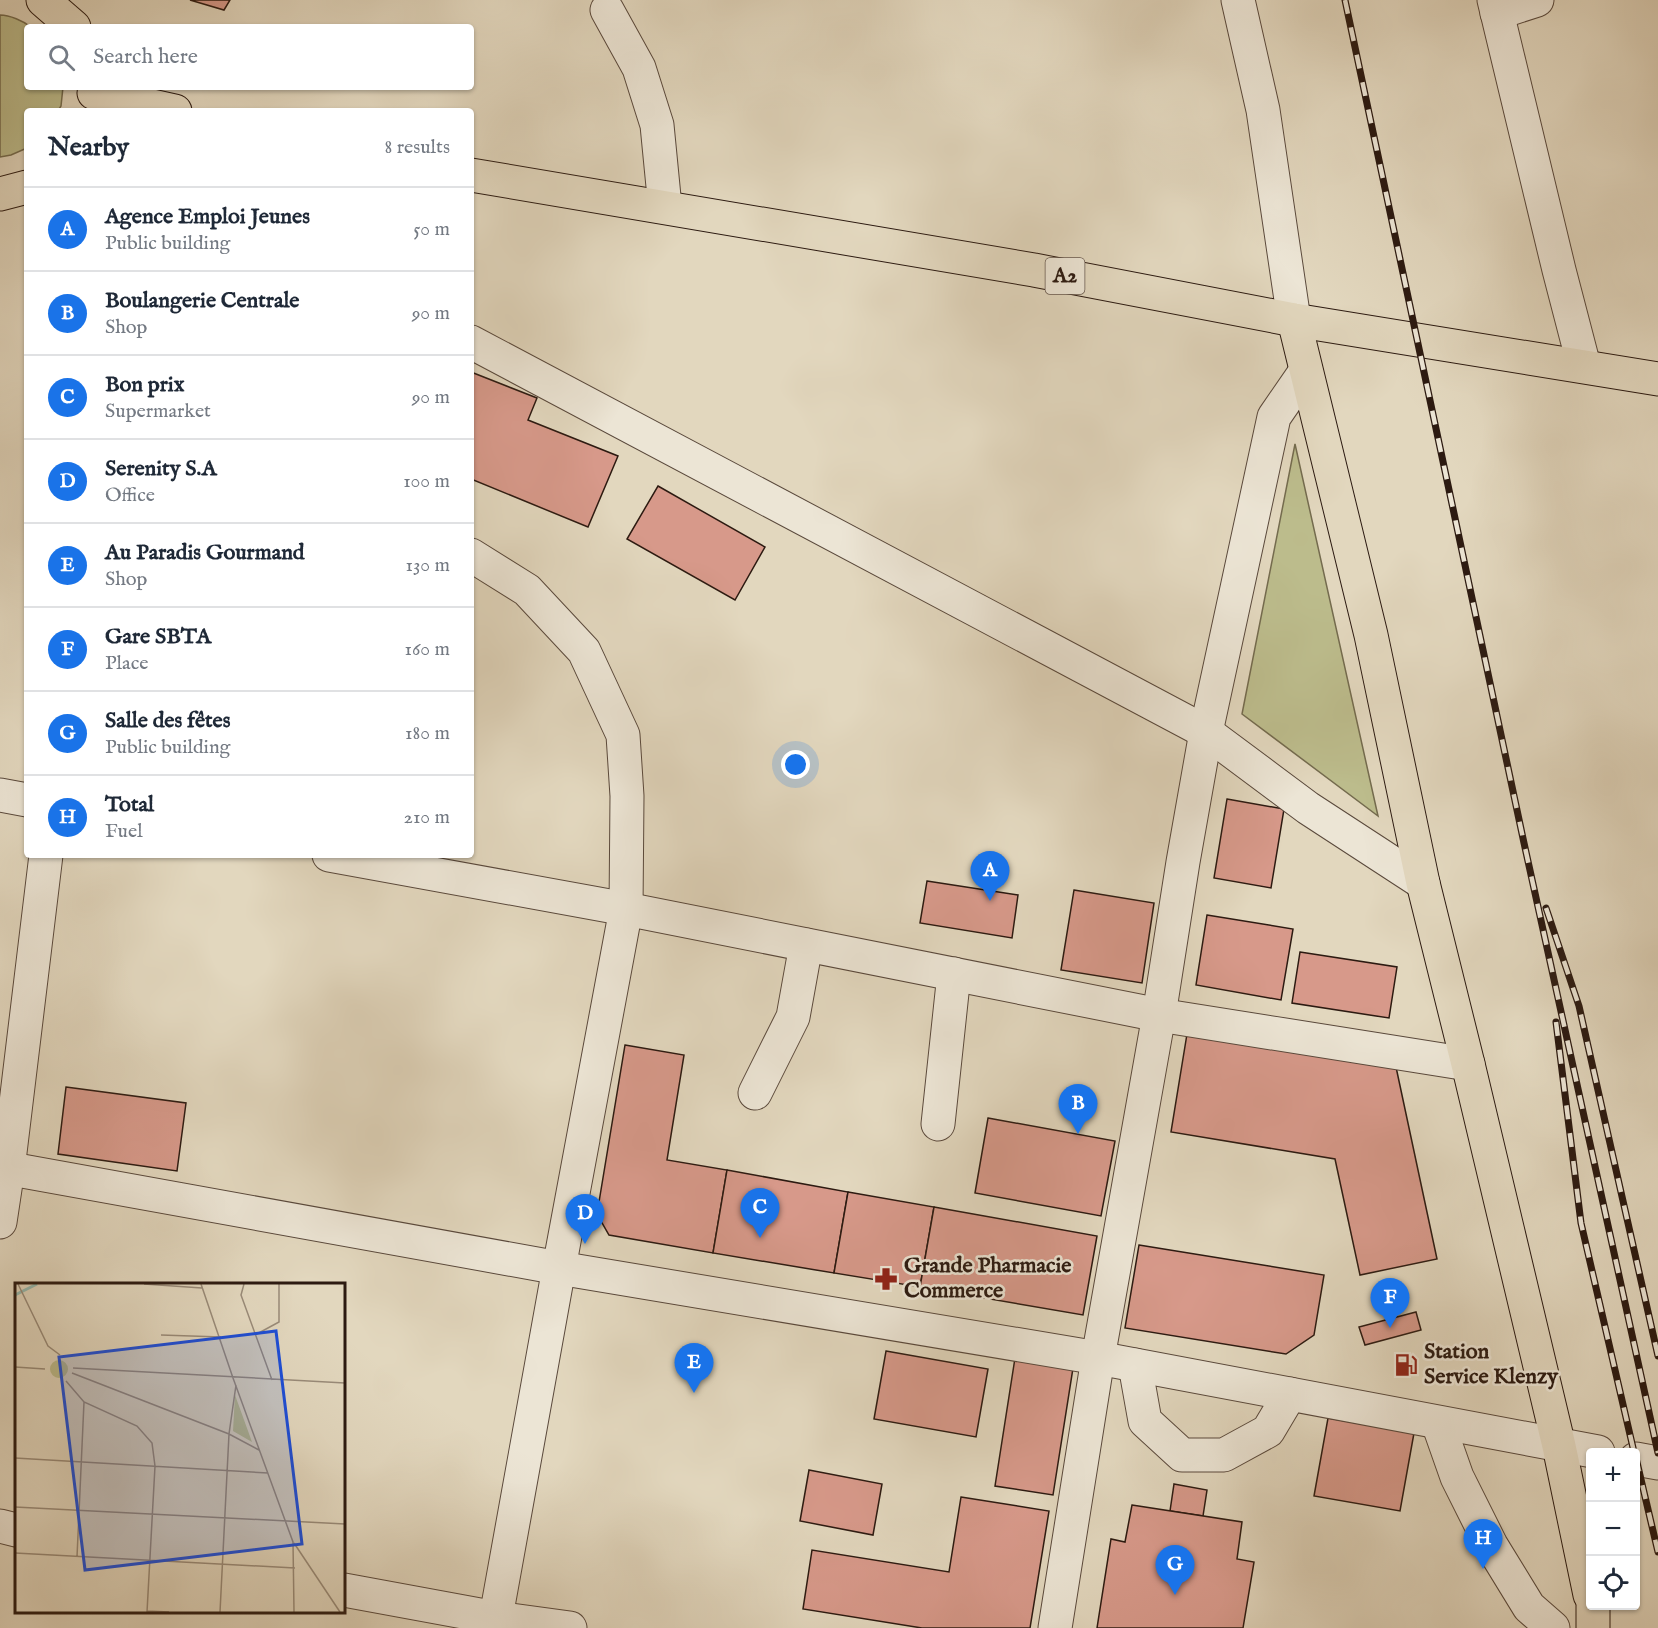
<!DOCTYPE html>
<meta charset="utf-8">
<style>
body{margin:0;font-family:"IM FELL English",serif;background:#f6f6f7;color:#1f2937}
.controls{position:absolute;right:18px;bottom:18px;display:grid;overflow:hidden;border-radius:6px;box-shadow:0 2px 4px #0004}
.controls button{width:54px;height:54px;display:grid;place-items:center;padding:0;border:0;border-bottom:2px solid #e0e1e3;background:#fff;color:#1f2937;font:30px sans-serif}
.you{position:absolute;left:796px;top:765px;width:21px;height:21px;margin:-15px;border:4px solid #fff;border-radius:50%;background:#1a73e8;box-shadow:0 0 0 9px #1a73e833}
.badge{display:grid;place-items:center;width:39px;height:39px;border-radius:50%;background:#1a73e8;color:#fff;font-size:20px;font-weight:700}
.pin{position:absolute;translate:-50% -50px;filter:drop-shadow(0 2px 3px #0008)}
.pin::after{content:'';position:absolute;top:32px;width:21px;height:18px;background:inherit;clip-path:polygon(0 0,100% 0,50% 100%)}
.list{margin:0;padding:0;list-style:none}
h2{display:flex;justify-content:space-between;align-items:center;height:78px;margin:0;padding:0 24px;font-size:26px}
h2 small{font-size:20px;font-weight:400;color:#747a83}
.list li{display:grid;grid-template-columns:39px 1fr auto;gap:18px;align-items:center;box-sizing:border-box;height:84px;padding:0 24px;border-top:2px solid #e0e1e3}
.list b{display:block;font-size:22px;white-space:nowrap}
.list p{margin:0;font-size:20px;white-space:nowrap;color:#747a83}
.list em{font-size:20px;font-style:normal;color:#747a83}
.icon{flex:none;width:33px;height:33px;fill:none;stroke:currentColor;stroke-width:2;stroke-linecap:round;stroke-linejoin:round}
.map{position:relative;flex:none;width:1658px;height:1628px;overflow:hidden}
.search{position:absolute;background:#fff;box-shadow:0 2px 4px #0004;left:24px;top:24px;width:450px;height:66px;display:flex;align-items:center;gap:15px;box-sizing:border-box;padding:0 21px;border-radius:6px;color:#747a83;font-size:22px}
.panel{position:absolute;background:#fff;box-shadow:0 2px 4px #0004;left:24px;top:108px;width:450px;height:750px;border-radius:6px}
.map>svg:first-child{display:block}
.green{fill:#bcbc8c;stroke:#746b4e;stroke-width:1.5}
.building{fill:#d7998a;stroke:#2c1a11;stroke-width:1.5}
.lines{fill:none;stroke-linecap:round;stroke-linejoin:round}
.minor-casing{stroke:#5a493c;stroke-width:35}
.major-casing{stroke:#2c1a11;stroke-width:35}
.minor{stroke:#ece5d5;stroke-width:33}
.major{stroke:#e2d7be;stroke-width:33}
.rail-casing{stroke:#2c1a11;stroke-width:7}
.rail{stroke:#ece5d5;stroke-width:4.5;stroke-dasharray:14;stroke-linecap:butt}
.labels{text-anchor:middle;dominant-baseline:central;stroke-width:5;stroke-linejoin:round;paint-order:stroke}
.shield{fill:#ece5d5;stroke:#66574c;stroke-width:1.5}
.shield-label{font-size:21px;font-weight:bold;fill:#2c1a11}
.poi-label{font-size:22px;font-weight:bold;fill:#2c1a11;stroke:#ece5d5;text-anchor:start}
.inset-river{fill:none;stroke:#95bab1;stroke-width:3}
.inset-road{fill:none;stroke:#998b79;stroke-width:1.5}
.view{fill:#1d4ed8;fill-opacity:0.15;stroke:#1d4ed8;stroke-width:3}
.inset-edge{fill:none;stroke:#2c1a11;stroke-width:3}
</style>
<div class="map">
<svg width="1658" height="1628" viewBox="0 0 1658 1628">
<rect width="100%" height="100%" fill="#e2d7be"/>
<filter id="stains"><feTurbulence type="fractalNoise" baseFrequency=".00333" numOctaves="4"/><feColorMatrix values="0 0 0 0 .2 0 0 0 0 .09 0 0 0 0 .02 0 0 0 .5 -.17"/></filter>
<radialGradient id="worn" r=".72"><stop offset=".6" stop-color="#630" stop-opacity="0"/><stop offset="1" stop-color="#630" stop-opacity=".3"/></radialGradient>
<g class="green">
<path d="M0,15C10,15 23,21 31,27H27V87H63L61,106L58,111H27V148L11,155L0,157Z"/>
<path d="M1295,444L1378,816L1242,714Z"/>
</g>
<g class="building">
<path d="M190,0H230L224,10Z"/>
<path d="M471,372L537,398L528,420L618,456L588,527L471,479Z"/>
<path d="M658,486L765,547L735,600L627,539Z"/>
<path d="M1227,799L1284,809L1271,888L1214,878Z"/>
<path d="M927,881L1018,895L1012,938L920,923Z"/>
<path d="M1074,890L1154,903L1142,983L1061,970Z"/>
<path d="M1207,915L1293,929L1281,1000L1196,985Z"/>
<path d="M1300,952L1397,967L1389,1018L1292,1003Z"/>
<path d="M1187,1034L1396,1067L1437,1259L1360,1275L1335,1159L1171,1132Z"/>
<path d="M625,1045L684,1055L667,1160L727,1170L713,1253L609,1235L597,1214Z"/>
<path d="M66,1087L186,1103L177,1171L58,1154Z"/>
<path d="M988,1118L1115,1141L1101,1216L975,1193Z"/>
<path d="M727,1170L848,1192L834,1273L713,1253Z"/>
<path d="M848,1192L934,1207L920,1287L834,1273Z"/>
<path d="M934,1207L1097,1236L1083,1315L920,1287Z"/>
<path d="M1139,1245L1324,1275L1314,1335L1286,1354L1125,1328Z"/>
<path d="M1416,1312L1421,1330L1365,1345L1359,1327Z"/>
<path d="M886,1351L988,1369L976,1437L874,1419Z"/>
<path d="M1015,1358L1073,1368L1053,1495L995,1486Z"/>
<path d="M1328,1418L1414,1433L1400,1511L1314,1496Z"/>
<path d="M809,1470L882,1484L873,1535L800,1521Z"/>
<path d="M1174,1484L1207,1490L1203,1516L1170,1511Z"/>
<path d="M961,1497L1049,1511L1030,1628H922L803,1609L812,1550L949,1572Z"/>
<path d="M1132,1505L1242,1522L1237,1559L1254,1562L1243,1628H1097L1111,1539L1125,1542Z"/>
</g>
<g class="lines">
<g class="minor-casing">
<g id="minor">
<path d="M1238,0L1263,110L1294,320"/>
<path d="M1494,0L1559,270L1584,366"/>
<path d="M607,10L639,68L657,125L665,207"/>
<path d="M1497,13L1537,0"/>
<path d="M471,342L1206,732L1308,808L1423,883"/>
<path d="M471,555L527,590L584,651L623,735L627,796L626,909L559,1268L494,1628"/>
<path d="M0,795L27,800"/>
<path d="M329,855L626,909L1159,1015L1468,1064"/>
<path d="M755,1093L793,1017L806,945"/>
<path d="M938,1124L954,974"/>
<path d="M0,1167L559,1268L1098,1358L1598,1452"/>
<path d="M0,1222L8,1169L46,855"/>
<path d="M1135,1365L1145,1421L1182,1455H1224L1268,1431L1290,1394"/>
<path d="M1438,1423L1457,1477L1491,1545L1529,1607L1553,1628"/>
<path d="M1636,1459L1658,1463"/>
<path d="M0,1526L16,1530"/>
<path d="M344,1590L496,1618L570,1628"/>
<path d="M1055,1628L1098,1358L1159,1015L1183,862L1206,732L1274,417L1305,372"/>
</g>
</g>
<g class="major-casing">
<g id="major">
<path d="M43,0L74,27"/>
<path d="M94,93L175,111"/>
<path d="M471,175L1034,270L1294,320L1658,379"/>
<path d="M0,194L27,187"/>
<path d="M1294,320L1371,635L1423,883L1468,1064L1559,1446L1590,1595"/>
<path d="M1593,1606V1628"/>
</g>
</g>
<use href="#minor" class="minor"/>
<use href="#major" class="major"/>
<g class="rail-casing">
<g id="rail">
<path d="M1345,0L1524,843L1658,1453"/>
<path d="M1546,908L1579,1006L1658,1356"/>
<path d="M1556,1022L1581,1223L1634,1452"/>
<path d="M1636,1458L1658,1552"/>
</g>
</g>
<use href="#rail" class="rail"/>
</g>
<defs>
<g id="pharmacy-bare" transform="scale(1.8)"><path d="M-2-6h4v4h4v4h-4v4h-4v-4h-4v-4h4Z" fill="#8f2418" stroke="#ece5d5" stroke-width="2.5" paint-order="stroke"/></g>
<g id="fuel-bare" transform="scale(1.8)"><path d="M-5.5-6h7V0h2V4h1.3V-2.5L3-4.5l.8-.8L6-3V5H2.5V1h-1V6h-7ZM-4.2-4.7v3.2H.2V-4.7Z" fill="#8f2418" stroke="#ece5d5" stroke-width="2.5" paint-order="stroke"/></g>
</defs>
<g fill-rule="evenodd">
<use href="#pharmacy-bare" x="886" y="1279"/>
<use href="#fuel-bare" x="1406" y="1365"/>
</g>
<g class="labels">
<rect class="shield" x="1045.5" y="258" width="39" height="36" rx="4.5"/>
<g class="shield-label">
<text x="1065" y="276">A2</text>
</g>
<g class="poi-label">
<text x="904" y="1266">Grande Pharmacie<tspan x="904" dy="25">Commerce</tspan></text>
<text x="1424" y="1352">Station<tspan x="1424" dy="25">Service Klenzy</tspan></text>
</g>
</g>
<g transform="translate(15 1283)">
<rect width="330" height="330" fill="#e2d7be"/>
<path d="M35 86a9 9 0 1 1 18 0a9 9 0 1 1-18 0ZM220,112L237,159L218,148Z" fill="#bcbc8c"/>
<path class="inset-river" d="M0,12L22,1"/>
<path class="inset-road" d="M3,1L33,63L45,72M129,1L187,5M186,1L218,95M229,1L226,12L257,97M146,52L206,54M240,52L264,39V1M0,84L30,86M58,85L330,100M57,90L214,151L244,167M218,95L278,259L279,329M51,98L69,119L122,143L137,160L140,183L132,329M0,175L253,190M0,224L330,241M279,260L325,329M0,270L280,285M62,274L69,119M132,328L154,329M205,329L214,151L221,102"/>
<path class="view" d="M261,48L287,261L70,287L44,74Z"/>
<rect width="330" height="330" class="inset-edge"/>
</g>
<rect width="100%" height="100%" filter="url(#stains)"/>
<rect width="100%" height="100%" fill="url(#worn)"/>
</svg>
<div class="controls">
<button>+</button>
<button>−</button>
<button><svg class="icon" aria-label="locate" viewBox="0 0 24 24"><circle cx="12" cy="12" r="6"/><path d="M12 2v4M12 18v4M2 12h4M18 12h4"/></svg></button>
</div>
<div class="you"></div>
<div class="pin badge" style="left:990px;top:901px">A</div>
<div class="pin badge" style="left:1078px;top:1134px">B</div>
<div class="pin badge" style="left:760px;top:1238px">C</div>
<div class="pin badge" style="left:585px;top:1244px">D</div>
<div class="pin badge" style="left:694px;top:1393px">E</div>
<div class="pin badge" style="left:1390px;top:1328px">F</div>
<div class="pin badge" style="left:1175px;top:1595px">G</div>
<div class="pin badge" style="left:1483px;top:1569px">H</div>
<div class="search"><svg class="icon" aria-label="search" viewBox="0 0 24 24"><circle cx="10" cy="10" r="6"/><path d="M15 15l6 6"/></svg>Search here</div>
<section class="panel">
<h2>Nearby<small>8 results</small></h2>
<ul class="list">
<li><span class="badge">A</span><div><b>Agence Emploi Jeunes</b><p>Public building</p></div><em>50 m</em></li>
<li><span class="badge">B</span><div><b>Boulangerie Centrale</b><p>Shop</p></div><em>90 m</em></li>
<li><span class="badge">C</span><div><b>Bon prix</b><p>Supermarket</p></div><em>90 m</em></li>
<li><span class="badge">D</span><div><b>Serenity S.A</b><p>Office</p></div><em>100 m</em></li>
<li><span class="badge">E</span><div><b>Au Paradis Gourmand</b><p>Shop</p></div><em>130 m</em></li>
<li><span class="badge">F</span><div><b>Gare SBTA</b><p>Place</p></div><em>160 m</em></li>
<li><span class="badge">G</span><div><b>Salle des fêtes</b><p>Public building</p></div><em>180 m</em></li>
<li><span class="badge">H</span><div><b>Total</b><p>Fuel</p></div><em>210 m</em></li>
</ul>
</section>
</div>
